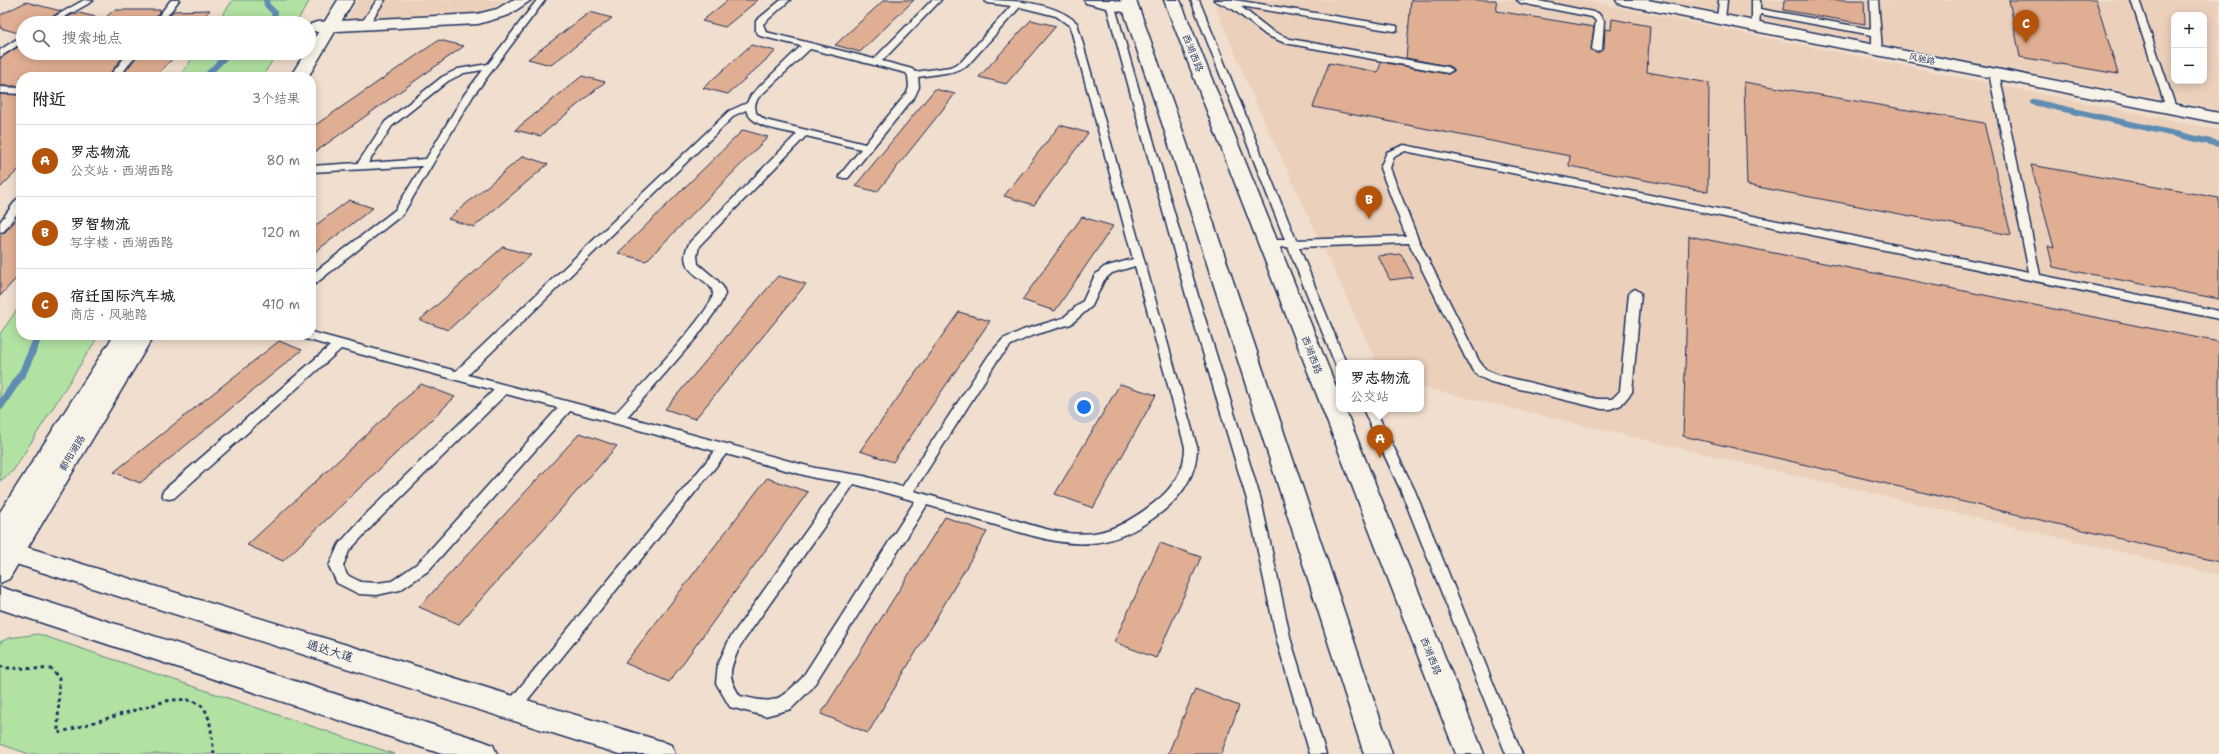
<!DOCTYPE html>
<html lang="zh">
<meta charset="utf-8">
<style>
body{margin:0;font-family:"Shantell Sans","LXGW WenKai TC",sans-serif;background:#f6f6f6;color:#222}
.controls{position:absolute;right:12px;top:12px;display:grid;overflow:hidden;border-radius:8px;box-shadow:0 2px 10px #0003}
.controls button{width:36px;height:36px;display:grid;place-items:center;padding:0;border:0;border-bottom:1px solid #e0e0e0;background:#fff;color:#222;font:20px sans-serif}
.you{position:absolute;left:1084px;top:407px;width:14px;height:14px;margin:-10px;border:3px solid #fff;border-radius:50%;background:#1a73e8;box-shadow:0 0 0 6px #1a73e833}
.badge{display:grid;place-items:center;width:26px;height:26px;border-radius:50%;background:#b45309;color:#fff;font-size:13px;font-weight:700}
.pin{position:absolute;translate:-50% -33px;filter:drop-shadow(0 1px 2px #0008)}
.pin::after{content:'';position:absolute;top:21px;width:14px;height:12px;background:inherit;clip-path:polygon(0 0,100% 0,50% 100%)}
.popup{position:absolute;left:1336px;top:360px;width:88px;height:52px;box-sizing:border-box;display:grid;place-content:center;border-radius:8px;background:#fff;filter:drop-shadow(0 1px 3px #0005);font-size:13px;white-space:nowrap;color:#767676}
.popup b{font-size:15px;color:#222}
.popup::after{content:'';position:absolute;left:50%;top:100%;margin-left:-8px;border:8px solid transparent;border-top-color:#fff}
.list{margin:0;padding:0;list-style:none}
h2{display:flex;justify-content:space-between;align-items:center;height:52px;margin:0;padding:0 16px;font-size:17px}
h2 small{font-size:13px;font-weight:400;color:#767676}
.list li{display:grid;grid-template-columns:26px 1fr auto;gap:12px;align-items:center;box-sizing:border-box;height:72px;padding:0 16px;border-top:1px solid #e0e0e0}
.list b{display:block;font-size:15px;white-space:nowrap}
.list p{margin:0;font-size:13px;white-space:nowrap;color:#767676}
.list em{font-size:13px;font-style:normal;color:#767676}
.icon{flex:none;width:22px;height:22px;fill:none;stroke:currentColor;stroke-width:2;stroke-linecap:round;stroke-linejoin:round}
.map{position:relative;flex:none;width:2219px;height:754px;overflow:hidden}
.search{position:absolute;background:#fff;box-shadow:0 2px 10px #0003;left:16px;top:16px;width:300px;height:44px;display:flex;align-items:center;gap:10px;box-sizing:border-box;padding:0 14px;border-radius:22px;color:#767676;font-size:15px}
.panel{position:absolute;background:#fff;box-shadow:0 2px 10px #0003;left:16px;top:72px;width:300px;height:268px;border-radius:16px}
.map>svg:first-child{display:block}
.built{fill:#ebd0bc;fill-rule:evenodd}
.green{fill:#b1e2a2;stroke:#668880}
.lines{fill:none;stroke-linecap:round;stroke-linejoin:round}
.stream-far1{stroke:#5e8cb3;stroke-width:6}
.stream{stroke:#5e8cb3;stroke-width:8}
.building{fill:#e0ae92;stroke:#1b2f5e}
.service-casing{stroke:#1b2f5e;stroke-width:3}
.minor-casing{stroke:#1b2f5e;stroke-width:3}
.tertiary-casing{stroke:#1b2f5e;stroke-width:3}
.secondary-casing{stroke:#1b2f5e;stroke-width:3}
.primary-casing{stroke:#1b2f5e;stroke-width:3}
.path{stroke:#1b2f5e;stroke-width:3;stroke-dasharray:3.5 3.5;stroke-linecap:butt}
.service{fill:#f7f3e8;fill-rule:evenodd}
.minor{fill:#f7f3e8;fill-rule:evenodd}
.tertiary{fill:#f7f3e8;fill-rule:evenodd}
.secondary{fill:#f7f3e8;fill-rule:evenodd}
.primary{fill:#f7f3e8;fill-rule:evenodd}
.labels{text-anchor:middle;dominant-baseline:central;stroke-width:3;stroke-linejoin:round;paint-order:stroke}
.far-street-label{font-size:9px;fill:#1b2f5e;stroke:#f7f3e8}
.street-label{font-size:10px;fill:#1b2f5e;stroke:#f7f3e8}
.near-street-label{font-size:12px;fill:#1b2f5e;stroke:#f7f3e8}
</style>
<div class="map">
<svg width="2219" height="754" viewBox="0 0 2219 754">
<rect width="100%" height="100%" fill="#f0dece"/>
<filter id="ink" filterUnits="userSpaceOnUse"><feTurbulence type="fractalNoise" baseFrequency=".025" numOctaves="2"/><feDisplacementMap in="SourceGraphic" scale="8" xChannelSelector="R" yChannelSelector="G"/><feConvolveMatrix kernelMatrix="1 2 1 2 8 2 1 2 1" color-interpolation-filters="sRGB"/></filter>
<g filter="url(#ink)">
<g class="built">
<path d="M358,0H507L480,14L345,22Z"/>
<path d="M1213,0H1581L2219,130V575L1421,387V363H1377L1255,101Z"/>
<path d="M1657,0H2219V110L2021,71ZM2174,15H2204V81H2174Z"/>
</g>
<g class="green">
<path d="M233,0H310L296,23H217Z"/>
<path d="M196,53H277L262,77H179Z"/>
<path d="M21,304V335H99L13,471L0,481V334Z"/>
<path d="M38,634L394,754H29L0,744V642L9,638Z"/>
</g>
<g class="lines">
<g class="stream-far1">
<path d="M266,0L267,5L275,13L273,20L268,23"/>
<path d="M205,77L229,53"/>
<path d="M2033,102L2219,144"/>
</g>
<path class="stream" d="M0,406L23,372L39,335"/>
</g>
<g class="building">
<path d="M728,0H758L725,27L702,21Z"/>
<path d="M884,0H914L860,52L835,45Z"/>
<path d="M1411,0H1496L1497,11L1594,27L1591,49L1596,53L1604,49L1605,29L1611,30L1612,19L1650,26L1647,72L1709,83L1708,192L1569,166L1570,156L1313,107L1329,63L1378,72L1381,62L1448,74L1454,71V69L1448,66L1406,58Z"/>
<path d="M1784,0H1864L1865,24L1783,10Z"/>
<path d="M2009,0H2096L2118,74L2020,57Z"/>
<path d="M26,2L61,11L42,23H23L22,34L0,28V15Z"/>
<path d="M114,10H161L152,23H57L73,14L79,13L104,19Z"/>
<path d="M210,10L198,23H164L173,11Z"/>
<path d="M590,12L612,18L551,65L528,59Z"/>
<path d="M1031,20L1056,26L1006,84L979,77Z"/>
<path d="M439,40L464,46L311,155V128Z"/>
<path d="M23,44V53H126L108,76H32L21,77V86H0V58Z"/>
<path d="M751,45L776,51L728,94L703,88Z"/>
<path d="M139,53H168L177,54L155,77H121Z"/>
<path d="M582,76L605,82L540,136L515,130Z"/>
<path d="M1744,82L1984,123L2011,235L1747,185Z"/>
<path d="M935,89L955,94L877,192L855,186Z"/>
<path d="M0,94L21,95V167L0,188Z"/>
<path d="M1060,125L1088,133L1034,205L1004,196Z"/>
<path d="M743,130L768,137L646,261L618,253Z"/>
<path d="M523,156L548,164L474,227L448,219Z"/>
<path d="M2031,165L2219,198V299L2053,267L2048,246L2054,248Z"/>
<path d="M349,200L373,208L311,255V229Z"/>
<path d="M21,215V273L0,296V237Z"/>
<path d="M1082,217L1113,226L1055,311L1022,300Z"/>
<path d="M1689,236L2219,342V562L1683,436Z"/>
<path d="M503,247L531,255L448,330L420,320Z"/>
<path d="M1401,254L1413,277L1390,280L1378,256Z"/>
<path d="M778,276L806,284L695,419L665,409Z"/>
<path d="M959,312L990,321L893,462L860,451Z"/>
<path d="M279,341L302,350L140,483L114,472Z"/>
<path d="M421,384L455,397L283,561L247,545Z"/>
<path d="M1120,384L1156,395L1093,508L1055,494Z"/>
<path d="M580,433L617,446L459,624L419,607Z"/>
<path d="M767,478L808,492L669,682L625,663Z"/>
<path d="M945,517L987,532L868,733L821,714Z"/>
<path d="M1160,543L1201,557L1156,658L1114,642Z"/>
<path d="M1195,689L1239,706L1221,754H1168Z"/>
</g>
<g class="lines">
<g class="service-casing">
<g id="service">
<path d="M84,0L93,1L54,23H43Z"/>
<path d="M171,0H179L162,23H153Z"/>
<path d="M377,0H385L367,27H361L360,25Z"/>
<path d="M537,0H545L473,96L403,214L315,284L311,285V275L395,210L422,166L311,172V166L358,163L385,122L442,77L458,69L488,64ZM483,70L464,95L426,159L368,163L392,126L448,81L464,73Z"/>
<path d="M781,0H790L763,24L766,32L874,59L932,0H941L882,61L912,69L915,72L950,67L961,62L1011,6L988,3L984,0C1013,0 1055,2 1077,23L1197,447C1197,473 1183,495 1163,511C1108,554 1071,548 1009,529C982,521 954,513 927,505L812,688L791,709L765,716L730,707L716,683L718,664L730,638L841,482L815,478L726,454L517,713L512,715L507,713L504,708L507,703L715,451L570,411L428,571L400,590L377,595L359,594L337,583L329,566L339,544L365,515L494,390L341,349L174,498L169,499L164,498L162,494L164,490L330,346L302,338L300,335H311V332L456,371L729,111L747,103L751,95L801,46L760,36L756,31V21ZM1020,7L1056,16L1070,26L1133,259L1104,267L1095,275L1083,301L1063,318L1023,330L1003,339L989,355L902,487L864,476L815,468L627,417L696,338L720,305L725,294L723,287L717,280L698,264L697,256L699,246L806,136L861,149L839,176L840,178H848L915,96L919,87L918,77L952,72L967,66ZM810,49L906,73L908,76L909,87L907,93L865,144L765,120L756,113L755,105L758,98ZM746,110C752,128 781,130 797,134L690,242C671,274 714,278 713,294C712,312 631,396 615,414L468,375L735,115ZM1135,266L1185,447C1185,471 1172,489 1154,503C1136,517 1116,530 1094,533C1062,537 1032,525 1002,516C972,508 943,499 914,491L997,361L1011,345L1031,336L1071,324L1092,306L1104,280L1112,273ZM506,394L558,408L418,563L392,581L377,583L361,582L347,575L343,566L349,551L375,523ZM854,484L915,501L802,678C776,703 775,704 740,696C726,675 730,669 740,646Z"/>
<path d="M1105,0H1113L1199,299L1261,500L1291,641L1326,754H1310L1277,641L1247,500L1187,299Z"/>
<path d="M1191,0H1199L1296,240L1406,236L1380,168L1387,152L1404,145L2029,272L1989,73L1994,70L1999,73L2040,275L2219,311V319L1405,151L1394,157L1390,168L1418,239L1479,361L1486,370L1498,375L1597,399H1612L1620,391L1629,293L1635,289L1641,293L1632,392L1621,405L1610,409H1602L1491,382L1478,376L1468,363L1409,243L1299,247L1346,363H1339V367L1336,366L1288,247L1269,248L1264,244L1269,240H1285Z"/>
<path d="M1214,0H1234L1397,26V30L1394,31L1240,6L1272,31L1290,39L1448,67L1453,70L1448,73L1285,43L1266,35L1234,10Z"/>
<path d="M1517,0H1534L1598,13L1604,21L1602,49L1597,52L1592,49L1596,21L1592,17L1521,3Z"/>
<path d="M1719,0H1727L1725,19L1721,22L1717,19Z"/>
<path d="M1752,0H1760V9L1871,29L1870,0H1878L1882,50L1877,53L1872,50V35L1760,14L1759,26L1755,29L1752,28Z"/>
<path d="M2131,0H2139L2176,108L2174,110H2168L2166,108Z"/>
<path d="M23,35V42L0,57V50Z"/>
<path d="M128,53H138L119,77H109Z"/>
<path d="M0,87L21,88V94L0,93Z"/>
<path d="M21,198V208L4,231L0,232V222L17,199Z"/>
<path d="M1363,409H1375L1415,491L1522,754H1506L1401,491Z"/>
</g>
</g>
<g class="minor-casing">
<g id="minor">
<path d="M512,0H531L509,15L478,24L317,32L311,30L309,27L311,24L317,22L477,14L497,9Z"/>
<path d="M1616,0H1648L2219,113V123L1624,5L1618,3Z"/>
</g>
</g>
<g class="tertiary-casing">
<g id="tertiary">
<path d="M338,0H354L308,77H290L305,53H309V47Z"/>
<path d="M1084,0H1113L1137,6L1139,9L1137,12L1131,14L1086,3Z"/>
<path d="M114,335H154L9,579L0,583V550L5,541L0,543V512Z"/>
</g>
</g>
<g class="secondary-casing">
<g id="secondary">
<path d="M0,539L661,741L671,745L675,754H619L0,559Z"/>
<path d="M0,587L483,741L493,745L497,754H442L0,609Z"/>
</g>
</g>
<g class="primary-casing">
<g id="primary">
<path d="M1120,0H1136L1180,123L1392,754H1364L1162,123Z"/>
<path d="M1164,0H1180L1339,394V409H1345L1484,754H1456Z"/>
</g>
</g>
<path class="path" d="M0,666L5,668L51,669L59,678L58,733L166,701C212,694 209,716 214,754"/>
<use href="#service" class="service"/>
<use href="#minor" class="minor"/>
<use href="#tertiary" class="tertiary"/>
<use href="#secondary" class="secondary"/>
<use href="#primary" class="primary"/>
</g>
</g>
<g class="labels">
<g class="far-street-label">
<text transform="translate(1922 59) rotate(11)">风驰路</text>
</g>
<g class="street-label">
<text transform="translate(1193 53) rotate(68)">西湖西路</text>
<text transform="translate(1312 355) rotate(69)">西湖西路</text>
<text transform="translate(72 453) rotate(-59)">鄱阳湖路</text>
<text transform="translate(1431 656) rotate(68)">西湖西路</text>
</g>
<g class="near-street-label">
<text transform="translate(330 651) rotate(17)">通达大道</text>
</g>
</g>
</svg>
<div class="controls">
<button>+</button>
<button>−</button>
</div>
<div class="you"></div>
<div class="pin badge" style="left:1380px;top:458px">A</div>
<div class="popup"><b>罗志物流</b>公交站</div>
<div class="pin badge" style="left:1369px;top:219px">B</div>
<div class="pin badge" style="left:2026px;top:43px">C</div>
<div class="search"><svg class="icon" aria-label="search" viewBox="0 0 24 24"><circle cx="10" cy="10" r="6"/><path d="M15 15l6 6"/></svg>搜索地点</div>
<section class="panel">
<h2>附近<small>3个结果</small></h2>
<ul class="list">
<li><span class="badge">A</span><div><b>罗志物流</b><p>公交站 · 西湖西路</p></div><em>80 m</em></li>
<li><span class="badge">B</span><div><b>罗智物流</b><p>写字楼 · 西湖西路</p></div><em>120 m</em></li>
<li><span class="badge">C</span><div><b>宿迁国际汽车城</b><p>商店 · 风驰路</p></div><em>410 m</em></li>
</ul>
</section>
</div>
